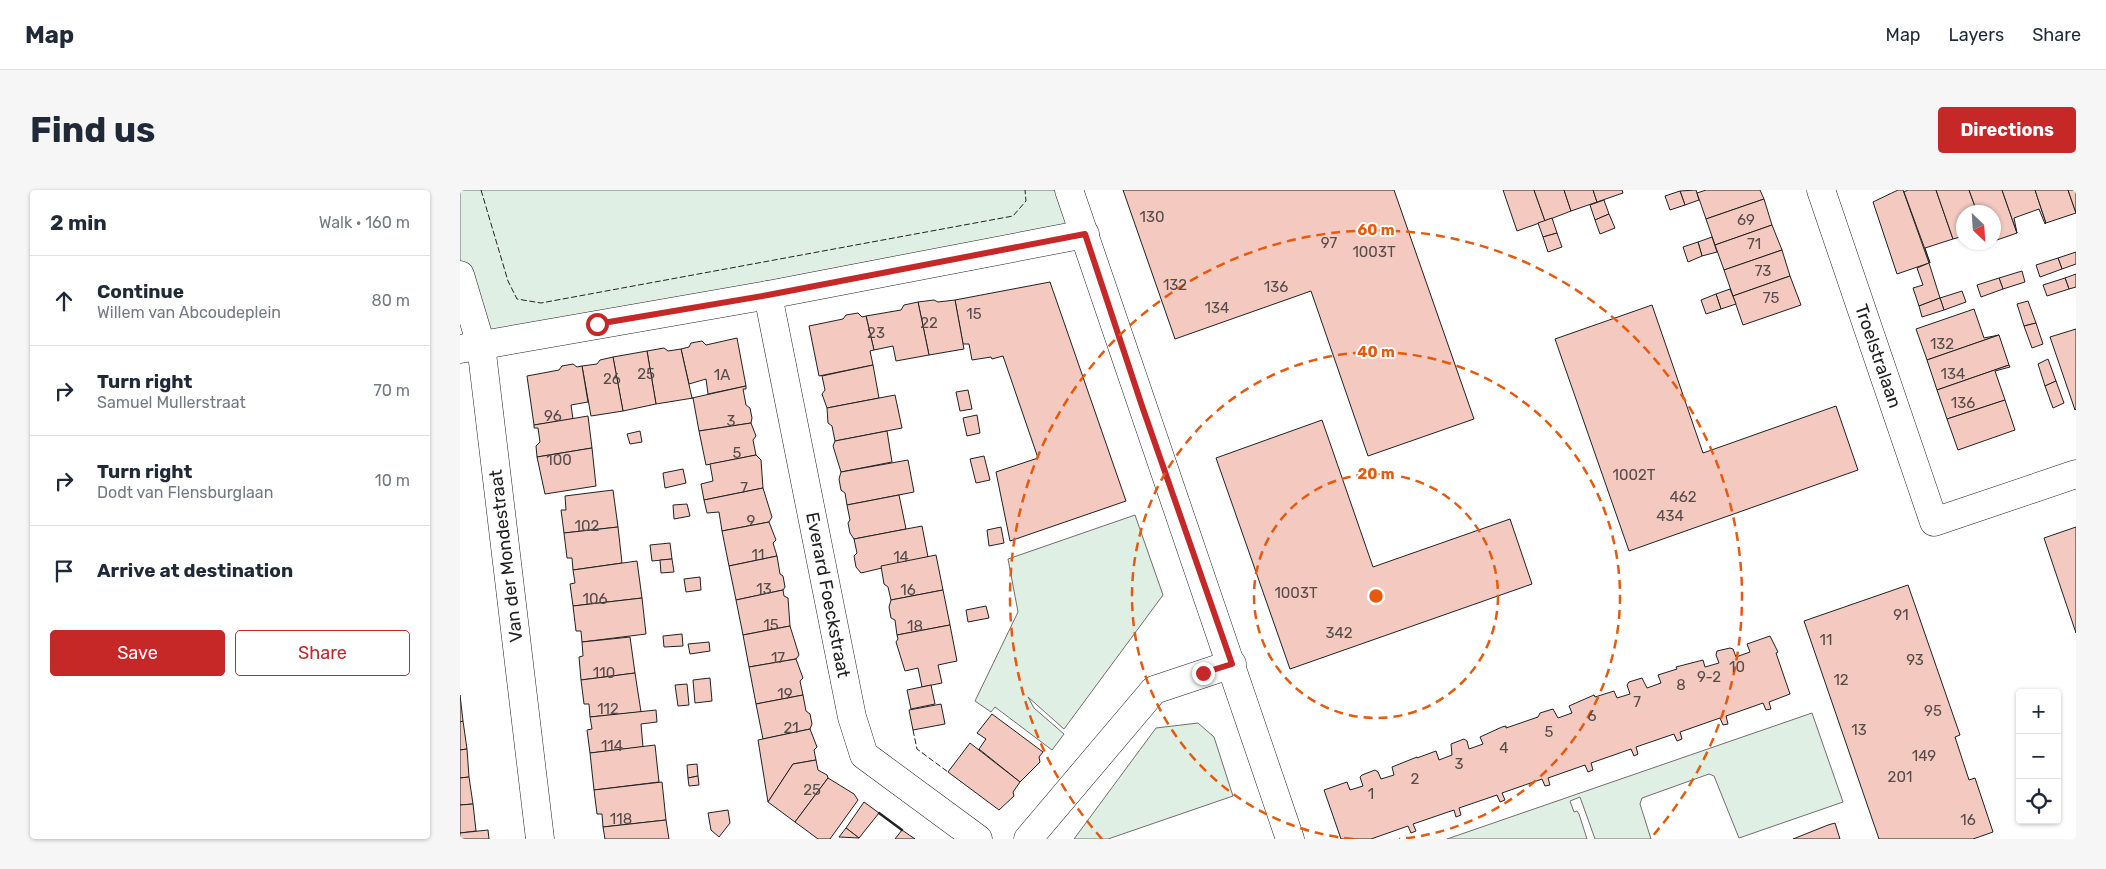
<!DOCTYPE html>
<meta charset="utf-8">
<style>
body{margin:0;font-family:Rubik,sans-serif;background:#f6f6f7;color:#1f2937}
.controls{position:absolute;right:15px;bottom:15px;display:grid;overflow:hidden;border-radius:5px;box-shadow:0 1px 4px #0004}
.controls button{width:45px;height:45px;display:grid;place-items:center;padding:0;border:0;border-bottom:1px solid #e0e1e3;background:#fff;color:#1f2937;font:25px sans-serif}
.compass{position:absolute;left:1496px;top:15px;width:45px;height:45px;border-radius:50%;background:#fff;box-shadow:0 1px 4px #0004;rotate:155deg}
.stop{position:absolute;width:15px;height:15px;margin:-11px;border:4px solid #c62828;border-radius:50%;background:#fff}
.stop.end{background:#c62828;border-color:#fff;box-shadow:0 1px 5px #0008}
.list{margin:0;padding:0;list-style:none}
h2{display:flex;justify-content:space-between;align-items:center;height:65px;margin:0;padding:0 20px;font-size:21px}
h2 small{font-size:16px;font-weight:400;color:#747a83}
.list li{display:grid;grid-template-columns:32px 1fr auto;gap:15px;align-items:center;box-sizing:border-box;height:90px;padding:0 20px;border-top:1px solid #e0e1e3}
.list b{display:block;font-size:19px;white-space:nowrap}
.list p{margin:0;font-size:16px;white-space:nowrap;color:#747a83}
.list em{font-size:16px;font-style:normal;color:#747a83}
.actions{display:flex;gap:10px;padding:15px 20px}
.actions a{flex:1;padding:11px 0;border:1px solid #c62828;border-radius:5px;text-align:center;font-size:18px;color:#c62828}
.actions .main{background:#c62828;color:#fff}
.icon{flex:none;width:28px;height:28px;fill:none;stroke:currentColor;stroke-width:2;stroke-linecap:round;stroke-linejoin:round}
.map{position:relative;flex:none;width:1616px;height:649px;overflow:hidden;border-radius:5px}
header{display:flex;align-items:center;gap:30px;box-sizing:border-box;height:70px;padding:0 25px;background:#fff;border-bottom:1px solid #e0e1e3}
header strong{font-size:24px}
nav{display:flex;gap:28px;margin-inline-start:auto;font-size:18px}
.intro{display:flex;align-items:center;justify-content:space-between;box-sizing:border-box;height:120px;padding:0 30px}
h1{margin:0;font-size:35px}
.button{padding:12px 22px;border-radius:5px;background:#c62828;color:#fff;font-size:18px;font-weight:700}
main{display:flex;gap:30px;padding:0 30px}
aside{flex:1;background:#fff;border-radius:5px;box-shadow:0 1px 4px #0004}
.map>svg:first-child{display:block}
.green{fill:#e0efe3;stroke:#6f6f6f}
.building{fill:#f3c9c0;stroke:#222}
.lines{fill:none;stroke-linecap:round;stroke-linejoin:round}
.street-casing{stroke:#222;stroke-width:29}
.street{stroke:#fff;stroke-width:28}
.fence{stroke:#222;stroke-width:1;stroke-dasharray:6 2.5;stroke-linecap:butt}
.wall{stroke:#222;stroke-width:2.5}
.route{stroke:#c62828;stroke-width:6}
.ring{fill:none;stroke:#e8590c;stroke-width:2.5;stroke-dasharray:9 6}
.labels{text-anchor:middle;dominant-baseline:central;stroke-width:4;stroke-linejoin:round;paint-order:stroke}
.number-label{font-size:15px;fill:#564c4a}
.street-label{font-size:18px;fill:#222;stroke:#fff}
.centre{fill:#e8590c;stroke:#fff;stroke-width:2.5}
.ring-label{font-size:15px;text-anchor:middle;font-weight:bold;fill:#e8590c;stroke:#fff;stroke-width:4;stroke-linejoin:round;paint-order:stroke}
</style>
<header>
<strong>Map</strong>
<nav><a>Map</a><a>Layers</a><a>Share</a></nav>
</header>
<div class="intro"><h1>Find us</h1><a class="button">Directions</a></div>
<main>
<aside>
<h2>2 min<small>Walk · 160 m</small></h2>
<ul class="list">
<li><svg class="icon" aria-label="ahead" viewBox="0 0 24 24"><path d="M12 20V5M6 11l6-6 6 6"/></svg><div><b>Continue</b><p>Willem van Abcoudeplein</p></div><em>80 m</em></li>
<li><svg class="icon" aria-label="right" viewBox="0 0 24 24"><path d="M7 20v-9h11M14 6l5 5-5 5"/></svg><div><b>Turn right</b><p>Samuel Mullerstraat</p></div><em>70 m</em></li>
<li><svg class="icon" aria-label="right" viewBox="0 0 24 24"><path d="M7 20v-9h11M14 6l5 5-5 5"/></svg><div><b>Turn right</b><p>Dodt van Flensburglaan</p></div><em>10 m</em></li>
<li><svg class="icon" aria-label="arrive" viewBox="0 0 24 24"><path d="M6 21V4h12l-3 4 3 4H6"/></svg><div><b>Arrive at destination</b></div></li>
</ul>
<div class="actions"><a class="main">Save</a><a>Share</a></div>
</aside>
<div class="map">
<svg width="1616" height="649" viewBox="0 0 1616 649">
<rect width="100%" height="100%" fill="#fff"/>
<g class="green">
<path d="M0,0H609L625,44L21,155L0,85Z"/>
<path d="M675,325L703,405L604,539L568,507L574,518L604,544L592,560L535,517L531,522L515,511L558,422L548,369Z"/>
<path d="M1352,523L1383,612L1279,648L1254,586L1249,584L1182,608L1180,614L1191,649H1135L1120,607L1110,611L1114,622L1117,621L1119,624L1127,649H987Z"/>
<path d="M738,533L754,547L773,606L648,649H614L696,538Z"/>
</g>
<g class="building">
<path d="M663,0H934L1014,229L908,266L851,101L715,149Z"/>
<path d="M1043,0H1074L1085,31L1057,41Z"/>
<path d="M1074,0H1104L1111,21L1085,31Z"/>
<path d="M1104,0H1133L1137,12L1111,21Z"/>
<path d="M1133,0H1162L1163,3L1137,12Z"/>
<path d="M1236,0L1239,10L1225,15L1220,1Z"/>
<path d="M1246,0H1300L1304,9L1246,29L1237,3Z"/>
<path d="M1438,0H1443L1469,73L1437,84L1413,12Z"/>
<path d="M1448,0H1476L1493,49L1465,58L1470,73L1444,2Z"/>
<path d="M1476,0H1509L1517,22H1504V46L1493,49Z"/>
<path d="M1509,0H1542L1557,43L1534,51V22H1517Z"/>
<path d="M1542,0H1575L1586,33L1585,34L1579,19L1554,28L1557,43Z"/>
<path d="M1575,0H1608L1616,23L1586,33Z"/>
<path d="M1608,0H1616V23Z"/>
<path d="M1220,1L1225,15L1210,20L1205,6Z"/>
<path d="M1304,9L1312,35L1255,55L1246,29Z"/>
<path d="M1144,10L1149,24L1135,30L1130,15Z"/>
<path d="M1149,24L1155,38L1140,44L1135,30Z"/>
<path d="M1092,28L1097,43L1083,47L1078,33Z"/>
<path d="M1312,35L1322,60L1264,80L1255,55Z"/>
<path d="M1097,43L1102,57L1088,62L1083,47Z"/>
<path d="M1252,47L1257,62L1242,66L1238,52Z"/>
<path d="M1238,52L1242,66L1228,72L1223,57Z"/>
<path d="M1322,60L1330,86L1273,106L1264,80Z"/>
<path d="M1616,62V74L1602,79L1598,68Z"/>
<path d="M1598,68L1602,79L1580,87L1576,75Z"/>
<path d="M1469,73L1480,108L1459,116L1453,98L1463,95L1457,78Z"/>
<path d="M1562,81L1565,92L1543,99L1539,88Z"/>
<path d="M1616,84V97L1609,99L1605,88Z"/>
<path d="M1330,86L1341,115L1283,135L1273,106Z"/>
<path d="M1539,88L1543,99L1521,107L1517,95Z"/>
<path d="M1605,88L1609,99L1587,106L1583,95Z"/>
<path d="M590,92L666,311L550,351L536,282L578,268L543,166L532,169L531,167L512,170L509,154H503L495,110Z"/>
<path d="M1270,99L1276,114L1261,119L1256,104Z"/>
<path d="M1502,101L1506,112L1484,120L1480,108Z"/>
<path d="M1256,104L1261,119L1246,124L1241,110Z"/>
<path d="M1480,108L1484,120L1462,127L1459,116Z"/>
<path d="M474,110L478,112L495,110L504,159L469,165L458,112Z"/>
<path d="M1568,111L1576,133L1564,136L1557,114Z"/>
<path d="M458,112L469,165L436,171L433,156L414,160L406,126L441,120L444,115Z"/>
<path d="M1192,115L1243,263L1376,216L1398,280L1169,361L1095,149Z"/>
<path d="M1514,119L1524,148L1539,145L1467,170L1456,139Z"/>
<path d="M398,123L402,127L406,126L414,160L410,161L413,175L359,186L349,136L383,129L386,125Z"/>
<path d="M1576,133L1583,154L1572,158L1564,136Z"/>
<path d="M1616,139V219L1615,220L1590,147Z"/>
<path d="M1539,145L1549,175L1477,200L1467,170Z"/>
<path d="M277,148L286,196L248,204L246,189L229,194L221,159L229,157L231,153L242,151L246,155Z"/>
<path d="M204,158L208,161L221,159L232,208L286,196V199H283L286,215L290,218L292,228L291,233L239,241L233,208L196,214L187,161Z"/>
<path d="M187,161L196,214L163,221L153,167Z"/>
<path d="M153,167L163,221L131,226L122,176L137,174L140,170Z"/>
<path d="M1588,169L1596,191L1585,196L1578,174Z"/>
<path d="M113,174L117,177L122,176L128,212L111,215L113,229L74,235L67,186L99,180L102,176Z"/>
<path d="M413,175L419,208L367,218L362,204L365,200L362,186Z"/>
<path d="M1549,175L1550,177L1535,181L1545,210L1487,229L1477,200Z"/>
<path d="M1596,191L1604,213L1593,218L1585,196Z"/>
<path d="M508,200L512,219L500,221L496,202Z"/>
<path d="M435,205L442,238L375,251L372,236L368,233L367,218Z"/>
<path d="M1545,210L1555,240L1498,260L1487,229Z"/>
<path d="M517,225L520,243L507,246L503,228Z"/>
<path d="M128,226L132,258L77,267L76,256L80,252L78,238H74V235Z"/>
<path d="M862,230L913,377L1050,329L1072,394L830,479L756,268Z"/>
<path d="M291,233L296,246L293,250L296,265L246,275L239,241Z"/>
<path d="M180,241L182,252L170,254L167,244Z"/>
<path d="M427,241L432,272L381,282L373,256L375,251Z"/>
<path d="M132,258L136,296L85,304L77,267Z"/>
<path d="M296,265L301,270L303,298L244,310L241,294L253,291L250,274Z"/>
<path d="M524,266L530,290L516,293L510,269Z"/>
<path d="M448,270L454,302L387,315L385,303L381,300L379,289L381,282Z"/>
<path d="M223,279L226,293L205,298L203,283Z"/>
<path d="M303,298L312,327L309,332L262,341L259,322L247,323L244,310Z"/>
<path d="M153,300L158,337L104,343L101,320H106L105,306Z"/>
<path d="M439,305L446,339L394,349L390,343L388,333L390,330L387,315Z"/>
<path d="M227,314L230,326L214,329L213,315Z"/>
<path d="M309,332L316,350L313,353L317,366L269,376L262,341Z"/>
<path d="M462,336L468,367L401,383L396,377L394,366L397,363L394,349Z"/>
<path d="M158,337L162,373L113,380L112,368H107L104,343Z"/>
<path d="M541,337L544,353L529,356L527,340Z"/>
<path d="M1616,337V443L1584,348Z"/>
<path d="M210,353L212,369L192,371L190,355Z"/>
<path d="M476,365L483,400L431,410L428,397L424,394L421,376Z"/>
<path d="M317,366L320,384L323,386L325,397L323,400L276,410L269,376Z"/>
<path d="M212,369L214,382L201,383L200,370Z"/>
<path d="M177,371L182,408L113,416L110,394L115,393L113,380Z"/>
<path d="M240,387L241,400L226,402L224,389Z"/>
<path d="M1448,395L1500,545L1495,547L1509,590L1515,588L1533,642L1513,649H1419L1344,431Z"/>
<path d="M323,400L324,406L328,408L330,436L283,445L276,410Z"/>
<path d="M483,400L490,435L437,445L435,430L431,428L429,417L431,410Z"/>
<path d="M182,408L186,444L122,452L121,441H116L113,416Z"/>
<path d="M526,416L529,428L508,432L506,420Z"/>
<path d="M490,435L497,471L478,475L482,493L462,497L458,478L445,481L436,452L438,449L437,445Z"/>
<path d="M330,436L339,465L336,469L289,477L283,445Z"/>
<path d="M222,444L223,456L204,457L203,446Z"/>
<path d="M1310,446L1318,462L1316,463L1330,504L1309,512L1311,519L1306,520L1303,513L1266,526L1268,534L1263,535L1260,528L1220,542L1222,549L1217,551L1214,544L1176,557L1178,564L1174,566L1171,559L1131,573L1133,580L1128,582L1125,575L1088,588L1090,595L1085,596L1082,589L1042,603L1045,610L1040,612L1037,605L999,618L1001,625L996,627L994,620L953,634L956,641L951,643L948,636L911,649H881L864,600L887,592L890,600L903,596L900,587L902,585L915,580L918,582L921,589L934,585L932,577L957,567V568L976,561L979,570L992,565L991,554L1004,549L1007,551L1009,559L1023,554L1020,547L1042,537L1046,536V538L1078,527L1080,523L1093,519L1098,528L1112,523L1109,516L1134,505L1135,507L1154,501L1157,508L1170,504L1167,495L1169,492L1182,488L1187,498L1201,493L1198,485L1217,479L1216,477L1243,470L1245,477L1259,473L1256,465L1257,461L1270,458L1273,459L1276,467L1290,462L1287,454Z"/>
<path d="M170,447L175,483L121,490L119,467L123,466L122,452Z"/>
<path d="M249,452L250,461L230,464L228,454Z"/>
<path d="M336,469L343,488L340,491L343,505L296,514L289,477Z"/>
<path d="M175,483L181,522L130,527L129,514H124L121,490Z"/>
<path d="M250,488L252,511L235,513L233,490Z"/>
<path d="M227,494L229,515L218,516L215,495Z"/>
<path d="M471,495L475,514L451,519L447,500Z"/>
<path d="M0,505L3,531L0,532Z"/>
<path d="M343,505L346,521L350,524L352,534L350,539L303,549L296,514Z"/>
<path d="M481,514L485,534L453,540L449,520Z"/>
<path d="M196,520L197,532L181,534L183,557L130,563L127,540L132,539L130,527Z"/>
<path d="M532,524L583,562L579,567L580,572L560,592L519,559L526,549L517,543Z"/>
<path d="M3,531L7,559L0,560V532Z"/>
<path d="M350,539L357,557L354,560L356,570L333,574L308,612L298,550Z"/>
<path d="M510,553L560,592L553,602L554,606L539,620L488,582Z"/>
<path d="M195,555L199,592L134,600L130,563Z"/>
<path d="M7,559L9,587L0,588V560Z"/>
<path d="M356,570L358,580L367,585L368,588L335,632L308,612L333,574Z"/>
<path d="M237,574L238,586L228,588L227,575Z"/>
<path d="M238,586L239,595L229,596L228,588Z"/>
<path d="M9,587L13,614L0,615V588Z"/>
<path d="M368,588L394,604L398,610L370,649H358L335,632Z"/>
<path d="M202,592L206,630L143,637L142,624H137L134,600Z"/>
<path d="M404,612L419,623L399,648L386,638Z"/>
<path d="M13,614L16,641L0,643V615Z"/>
<path d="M268,620L270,633L259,647L251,640L248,623Z"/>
<path d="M206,630L209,649H145L143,637Z"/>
<path d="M1375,633L1380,649H1333L1368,635Z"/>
<path d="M386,638L399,648L379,647Z"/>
<path d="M28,640L29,649H0V643Z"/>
<path d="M442,640L455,649H435Z"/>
</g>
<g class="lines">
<g class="street-casing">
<g id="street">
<path d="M609,0L830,649"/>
<path d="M1361,0L1474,332L1616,284"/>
<path d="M0,85L21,155L80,649"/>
<path d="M308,105L392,527L404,565L518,649"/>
<path d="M0,159L308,105L625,44"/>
<path d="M568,649L694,500L772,474"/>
</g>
</g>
<use href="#street" class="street"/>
<g class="fence">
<path d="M21,0L48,91L57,109L81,113L553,26L566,11L565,0"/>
<path d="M453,540L457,559L488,582"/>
</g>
<path class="wall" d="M419,623L442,640"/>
</g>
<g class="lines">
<path class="route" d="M137,134L308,105L625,44L682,216L772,474L743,483"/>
</g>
<g class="ring">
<circle cx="916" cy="406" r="122"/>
<path d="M893 649A244 244 0 1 1 939 649"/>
<path d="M642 649A366 366 0 1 1 1190 649"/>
</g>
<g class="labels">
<g class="number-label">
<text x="692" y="27">130</text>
<text x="1286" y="30">69</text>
<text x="869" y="53">97</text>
<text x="1294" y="54">71</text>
<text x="914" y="62">1003T</text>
<text x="1303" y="81">73</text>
<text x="715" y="95">132</text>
<text x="816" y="97">136</text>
<text x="1311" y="108">75</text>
<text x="757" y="118">134</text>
<text x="514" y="124">15</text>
<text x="469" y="133">22</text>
<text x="416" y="143">23</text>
<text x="1482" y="154">132</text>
<text x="186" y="184">25</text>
<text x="1493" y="184">134</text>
<text x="262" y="185">1A</text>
<text x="152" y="189">26</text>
<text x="1503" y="213">136</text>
<text x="93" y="226">96</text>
<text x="271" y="231">3</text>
<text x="277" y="263">5</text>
<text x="99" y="270">100</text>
<text x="1174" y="285">1002T</text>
<text x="284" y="298">7</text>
<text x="1223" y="307">462</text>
<text x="1210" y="326">434</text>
<text x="291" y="331">9</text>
<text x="127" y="336">102</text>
<text x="298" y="365">11</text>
<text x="441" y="367">14</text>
<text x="304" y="399">13</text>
<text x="448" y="400">16</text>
<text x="836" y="403">1003T</text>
<text x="135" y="409">106</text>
<text x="1441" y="425">91</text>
<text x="311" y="435">15</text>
<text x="455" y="436">18</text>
<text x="879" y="443">342</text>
<text x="1366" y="450">11</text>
<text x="318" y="468">17</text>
<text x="1455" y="470">93</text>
<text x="1277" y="477">10</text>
<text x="144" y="483">110</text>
<text x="1249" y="487">9-2</text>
<text x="1381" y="490">12</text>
<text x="1221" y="495">8</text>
<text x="325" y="504">19</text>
<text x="1177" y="512">7</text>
<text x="148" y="519">112</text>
<text x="1473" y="521">95</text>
<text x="1132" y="526">6</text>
<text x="331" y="538">21</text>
<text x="1399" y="540">13</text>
<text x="1089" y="542">5</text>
<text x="152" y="556">114</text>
<text x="1044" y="558">4</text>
<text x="1464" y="566">149</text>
<text x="999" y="574">3</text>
<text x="1440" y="587">201</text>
<text x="955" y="589">2</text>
<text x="352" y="600">25</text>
<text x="911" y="604">1</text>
<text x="161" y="629">118</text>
<text x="1508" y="630">16</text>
</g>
<g class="street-label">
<text transform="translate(1418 166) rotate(71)">Troelstralaan</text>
<text transform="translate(46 366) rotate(-97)">Van der Mondestraat</text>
<text transform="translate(368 405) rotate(79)">Everard Foeckstraat</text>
</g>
</g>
<circle cx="916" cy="406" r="8" class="centre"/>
<g class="ring-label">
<text x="916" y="45">60 m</text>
<text x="916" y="167">40 m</text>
<text x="916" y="289">20 m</text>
</g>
</svg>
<div class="controls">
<button>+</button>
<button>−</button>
<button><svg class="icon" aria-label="locate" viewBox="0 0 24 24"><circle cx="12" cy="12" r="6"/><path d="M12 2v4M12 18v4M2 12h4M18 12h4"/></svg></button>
</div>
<svg class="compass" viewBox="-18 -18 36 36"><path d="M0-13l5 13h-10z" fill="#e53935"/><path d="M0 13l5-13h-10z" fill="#747a83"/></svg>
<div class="stop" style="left:137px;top:134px"></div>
<div class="stop end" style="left:743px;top:483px"></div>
</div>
</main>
